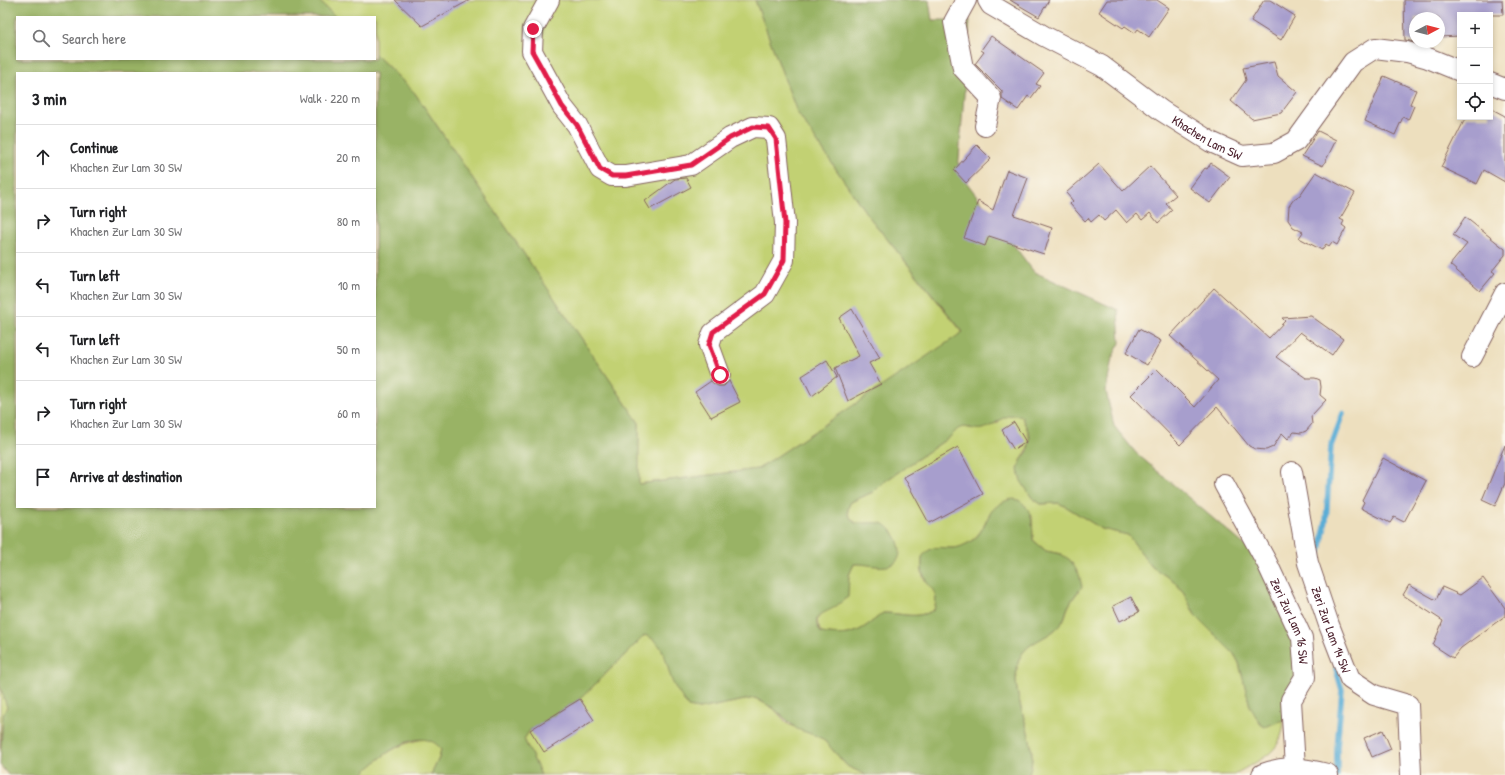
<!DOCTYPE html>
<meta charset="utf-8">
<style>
body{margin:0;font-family:"Patrick Hand",sans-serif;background:#f2f2f2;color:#202124}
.controls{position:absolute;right:12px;top:12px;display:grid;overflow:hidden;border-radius:0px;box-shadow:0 2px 6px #0003}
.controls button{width:36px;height:36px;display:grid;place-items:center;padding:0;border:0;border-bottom:1px solid #e0e0e0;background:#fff;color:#202124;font:20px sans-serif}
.compass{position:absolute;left:1409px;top:12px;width:36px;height:36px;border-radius:50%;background:#fff;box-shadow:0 2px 6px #0003;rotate:83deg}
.stop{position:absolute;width:12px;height:12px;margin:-9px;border:3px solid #e11d48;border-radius:50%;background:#fff}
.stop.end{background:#e11d48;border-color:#fff;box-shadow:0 1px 4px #0008}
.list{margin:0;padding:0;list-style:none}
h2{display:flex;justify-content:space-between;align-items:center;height:52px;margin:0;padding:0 16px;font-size:17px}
h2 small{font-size:13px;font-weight:400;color:#757577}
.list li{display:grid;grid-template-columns:26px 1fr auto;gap:12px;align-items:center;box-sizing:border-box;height:64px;padding:0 16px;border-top:1px solid #e0e0e0}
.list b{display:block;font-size:15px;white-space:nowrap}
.list p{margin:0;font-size:13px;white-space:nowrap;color:#757577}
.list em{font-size:13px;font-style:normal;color:#757577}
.icon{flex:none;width:22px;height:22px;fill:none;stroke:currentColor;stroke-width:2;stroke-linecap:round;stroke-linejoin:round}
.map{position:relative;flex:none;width:1505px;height:775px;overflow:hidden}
.search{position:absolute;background:#fff;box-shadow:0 2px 6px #0003;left:16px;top:16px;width:360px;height:44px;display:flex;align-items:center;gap:10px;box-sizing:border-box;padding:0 14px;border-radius:0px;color:#757577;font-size:15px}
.panel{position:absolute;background:#fff;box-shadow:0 2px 6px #0003;left:16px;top:72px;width:360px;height:436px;border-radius:0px}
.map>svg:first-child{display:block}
.green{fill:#c2d173;stroke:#86784f}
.forest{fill:#99b365;stroke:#726948;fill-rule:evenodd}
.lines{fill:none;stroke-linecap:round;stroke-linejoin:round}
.stream{stroke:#5cadd6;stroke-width:5.5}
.building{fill:#a79ecd}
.minor-casing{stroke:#83625e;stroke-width:22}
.tertiary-casing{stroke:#83625e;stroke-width:24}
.minor{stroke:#fff;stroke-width:20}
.tertiary{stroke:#fff;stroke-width:22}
.route{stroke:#e11d48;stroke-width:5}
.labels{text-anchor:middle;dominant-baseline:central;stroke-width:4;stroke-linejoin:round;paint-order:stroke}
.street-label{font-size:13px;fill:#4a1f2b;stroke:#fbf7ec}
</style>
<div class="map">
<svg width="1505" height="775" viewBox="0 0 1505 775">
<rect width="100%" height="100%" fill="#fbf7ec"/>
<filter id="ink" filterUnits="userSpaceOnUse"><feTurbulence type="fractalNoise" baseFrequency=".025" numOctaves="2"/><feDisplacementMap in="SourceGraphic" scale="8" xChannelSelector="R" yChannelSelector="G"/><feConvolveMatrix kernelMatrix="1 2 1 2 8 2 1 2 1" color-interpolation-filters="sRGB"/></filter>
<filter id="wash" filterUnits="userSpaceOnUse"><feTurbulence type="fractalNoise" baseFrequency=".012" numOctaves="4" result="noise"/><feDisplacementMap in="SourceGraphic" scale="16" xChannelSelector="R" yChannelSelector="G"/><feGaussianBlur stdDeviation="0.9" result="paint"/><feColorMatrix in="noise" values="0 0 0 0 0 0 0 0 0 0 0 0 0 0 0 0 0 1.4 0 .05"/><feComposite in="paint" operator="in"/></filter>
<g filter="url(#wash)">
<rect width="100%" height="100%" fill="#eddfbe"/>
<g class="green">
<path d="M318,0H755L797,112L866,213L963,333L758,469L638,484L639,423L414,92L375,54V17H336Z"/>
<path d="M1015,414L1021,416C1031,436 1033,443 1020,462L1032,498L1041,504L1058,503L1065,506L1102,529L1128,535L1152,567L1174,581L1184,593L1195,615L1234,654L1239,663L1250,706L1284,720C1282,756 1260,758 1234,775H1028C1043,744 1010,704 1017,667C1022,640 1044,642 1059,626C1064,621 1065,617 1067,610C1070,602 1076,594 1082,587L1061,554L1046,551L1033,540L1032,516H989C984,530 970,548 953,548C938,549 934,543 922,557C922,563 921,570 923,576C930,592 940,588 934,610C915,620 903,613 883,613C859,632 853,638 821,633L817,622L819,615L847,597L849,575L854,564L865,563L880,566L894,533L882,524L856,523C848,516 845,511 851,502L873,492L881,484L951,436L958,428L964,427L974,429L997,423L1005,416Z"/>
<path d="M645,635C663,642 663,653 669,669C674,682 682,694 688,707L699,709L755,698L773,708L788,724L822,738L847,766L866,775H541L524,739L530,730L580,699Z"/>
<path d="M0,686L7,707L3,715L0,749Z"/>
<path d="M426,739L436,742L441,749L439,758L431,775H362C380,756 399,742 426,739Z"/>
</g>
<path class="forest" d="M0,0H318L336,17H17V59H375V54L414,92L639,423V484L758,469L963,332L866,213L797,112L755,0H929L932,20H970L958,171L1034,272L1118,310L1120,343L1112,358L1106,391L1114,426L1136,453L1248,548L1268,577L1300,662L1284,720L1264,727L1258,720L1250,706L1239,663L1234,654L1195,615L1184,593L1174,581L1152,567L1128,535L1102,529L1065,506L1058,503L1041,504L1032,498L1021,481L1018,470L1020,462L1028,451L1030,435L1021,416C1004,411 997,426 982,429C975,431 967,425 960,428C957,429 954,433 951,436L881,484L873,492L851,502C845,511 848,516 855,523C864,524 876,521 884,524C896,530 909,558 891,565C879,569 866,563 854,564L849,575L848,597C843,600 839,604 835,607C824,614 809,615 821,633C853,638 859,632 883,613C903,613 915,620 934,610C940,588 930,592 924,576C921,570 922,563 922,557C933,544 938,548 952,548C959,548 964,545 970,542C982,535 984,523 991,512C996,505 1011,495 1020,501C1034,511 1032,525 1033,540L1046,551L1061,554L1070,560L1079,574L1082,587C1076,593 1072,600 1068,607C1065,614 1065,620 1059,626C1044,642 1022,641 1017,667C1010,704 1043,744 1028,775H866L847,766L822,738L797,729L773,708L755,698L699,709L688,707C683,699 678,692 674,685C664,665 669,645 645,635L580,699L530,730L524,739L541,775H431L439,758L441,749C420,722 378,758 362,775H8L0,765L3,715L7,707L0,686ZM17,73H375V507H17Z"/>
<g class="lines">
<g class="stream">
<path d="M1317,566L1326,521L1331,446L1343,413"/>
<path d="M1336,669L1342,690L1337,748V775"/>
</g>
</g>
<g id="blocks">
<g class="building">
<path d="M395,0H470L422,26Z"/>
<path d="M1010,0H1049L1039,17Z"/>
<path d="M1107,0H1157L1169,8L1149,37L1138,29L1135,33L1125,26L1123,28L1099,12Z"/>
<path d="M1264,0H1270L1295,16L1281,40L1251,21Z"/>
<path d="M1404,0H1502L1503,15H1460V36L1439,37V18H1415V42H1432L1419,43L1405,40Z"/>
<path d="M991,36L1044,73L1036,84L1040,86L1031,98L1028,96L1018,110L1002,99V91L975,64L984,52L981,50Z"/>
<path d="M1274,62L1278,76L1297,92L1281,113L1252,119L1231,101L1246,80L1243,68Z"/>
<path d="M1384,76L1416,90L1410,104L1414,106L1408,120L1403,117L1395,135L1365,121Z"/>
<path d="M1490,108L1505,116V182L1484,170L1477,184L1441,167L1466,117H1490Z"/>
<path d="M1318,131L1336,140L1323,166L1302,156Z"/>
<path d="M977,145L991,159L966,183L954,170Z"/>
<path d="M1211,163L1230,177L1210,203L1190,188L1205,168L1207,169Z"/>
<path d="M1099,164L1123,191L1150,166L1176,195L1166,203L1172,210L1158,223L1150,213L1142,220L1137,214L1127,223L1116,210L1104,221L1099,215L1091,222L1088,218L1085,221L1070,204L1073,201L1066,193Z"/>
<path d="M1007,170L1028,178L1014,215L1052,228L1044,254L989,236L985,246L964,238L978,201L993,210Z"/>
<path d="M1316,172L1355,193L1340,219L1344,221L1342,225L1346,228L1337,245L1332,242L1329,246L1326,244L1322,250L1299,238L1303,232L1293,227L1288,220L1289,206L1294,199L1300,195Z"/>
<path d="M686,178L691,187L650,209L645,201L675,179Z"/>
<path d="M1465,217L1505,249V255L1492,271L1495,273L1480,291L1450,265L1467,244L1453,235Z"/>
<path d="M1214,288L1269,338L1285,321L1282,318L1311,316L1343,339L1332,355L1300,332L1276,357L1306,378H1315L1320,380L1321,387L1320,395L1326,400L1311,416L1312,424L1306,431L1301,433L1294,432L1288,439L1282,433L1273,447L1266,450L1255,449L1249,446L1217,407L1180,445L1131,395L1157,369L1195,407L1218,380L1170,336Z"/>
<path d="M852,309L880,358L869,363L881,384L848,401L835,368L859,356L839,318Z"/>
<path d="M1139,329L1161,341L1147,365L1126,353Z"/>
<path d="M827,360L837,377L812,396L802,376Z"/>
<path d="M711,381L718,386H724L729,381L740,402L711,417L695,392Z"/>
<path d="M1014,422L1026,442L1014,450L1002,430Z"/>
<path d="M1505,445V483L1495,506L1482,500Z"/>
<path d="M958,447L983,494L929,523L904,477Z"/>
<path d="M1383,458L1426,481L1404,522L1394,517L1390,523L1361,508L1364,502L1362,500Z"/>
<path d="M1483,578L1505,608V616L1461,648L1453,658L1433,645L1443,621L1403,595L1409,585L1436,600L1442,587L1460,595Z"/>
<path d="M1131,597L1139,612L1120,621L1113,606Z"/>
<path d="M580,699L594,720L544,752L530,730Z"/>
<path d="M1383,730L1391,749L1372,757L1364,738Z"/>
</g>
</g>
</g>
<g filter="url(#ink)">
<use href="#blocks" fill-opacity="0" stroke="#83625e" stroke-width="1"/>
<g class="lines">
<g class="minor-casing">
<g id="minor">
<path d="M549,0L533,29L532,51L562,106L577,125L600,169L612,176H626L691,165L730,138L753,127L769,128L776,139L785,223L784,260L765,294L713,333L709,345L720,375"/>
<path d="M966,0L954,22L963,68L991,98L985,126"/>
<path id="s1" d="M988,0L991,5L1044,36L1102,66L1162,111L1211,142L1242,156L1274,153L1296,141L1353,62L1375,48L1407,52L1428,58L1460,71"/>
<path d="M1490,83L1505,89"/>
<path d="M1472,357L1505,293"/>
<path id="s2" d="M1292,472L1308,563L1329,625L1350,679L1374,695L1408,705L1411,775"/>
<path id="s3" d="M1224,484L1267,563L1302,638L1305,677L1291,700L1295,768"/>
</g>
</g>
<g class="tertiary-casing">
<path id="tertiary" d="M1263,775C1286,766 1304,769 1327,775"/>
</g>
<use href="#minor" class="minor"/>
<use href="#tertiary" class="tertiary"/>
</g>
</g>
<g class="lines" filter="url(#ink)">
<path class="route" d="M533,29L532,51L541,67L562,106L577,125L600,169L612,176H626L691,165L730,138L753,127L769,128L776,139L785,223L784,260L765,294L713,332L709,345L720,375"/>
</g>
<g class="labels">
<g class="street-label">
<text stroke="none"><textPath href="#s1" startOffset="260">Khachen Lam SW</textPath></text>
<text stroke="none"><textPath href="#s3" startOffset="153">Zeri Zur Lam 16 SW</textPath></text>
<text stroke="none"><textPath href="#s2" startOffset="163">Zeri Zur Lam 14 SW</textPath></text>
</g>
</g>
</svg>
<div class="controls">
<button>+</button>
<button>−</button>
<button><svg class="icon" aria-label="locate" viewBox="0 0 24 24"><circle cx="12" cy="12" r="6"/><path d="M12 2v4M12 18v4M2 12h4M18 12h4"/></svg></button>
</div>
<svg class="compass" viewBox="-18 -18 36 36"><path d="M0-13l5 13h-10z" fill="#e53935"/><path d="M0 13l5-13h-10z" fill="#757577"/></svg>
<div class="stop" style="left:720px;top:375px"></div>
<div class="stop end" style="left:533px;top:29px"></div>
<div class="search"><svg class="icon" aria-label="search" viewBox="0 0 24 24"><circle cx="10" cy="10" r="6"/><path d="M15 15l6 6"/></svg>Search here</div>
<section class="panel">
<h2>3 min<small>Walk · 220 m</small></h2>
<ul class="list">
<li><svg class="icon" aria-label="ahead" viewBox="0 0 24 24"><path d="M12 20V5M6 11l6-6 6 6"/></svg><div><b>Continue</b><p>Khachen Zur Lam 30 SW</p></div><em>20 m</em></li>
<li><svg class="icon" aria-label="right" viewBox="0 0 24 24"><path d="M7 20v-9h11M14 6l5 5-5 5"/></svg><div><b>Turn right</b><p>Khachen Zur Lam 30 SW</p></div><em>80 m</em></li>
<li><svg class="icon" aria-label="left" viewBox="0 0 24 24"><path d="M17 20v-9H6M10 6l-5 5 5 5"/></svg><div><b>Turn left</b><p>Khachen Zur Lam 30 SW</p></div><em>10 m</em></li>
<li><svg class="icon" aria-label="left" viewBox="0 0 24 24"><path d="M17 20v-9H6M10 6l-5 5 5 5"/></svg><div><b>Turn left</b><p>Khachen Zur Lam 30 SW</p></div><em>50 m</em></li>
<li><svg class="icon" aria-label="right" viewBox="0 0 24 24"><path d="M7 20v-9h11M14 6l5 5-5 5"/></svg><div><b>Turn right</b><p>Khachen Zur Lam 30 SW</p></div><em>60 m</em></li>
<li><svg class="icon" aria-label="arrive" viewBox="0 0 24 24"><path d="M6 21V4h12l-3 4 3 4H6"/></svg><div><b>Arrive at destination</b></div></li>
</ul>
</section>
</div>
